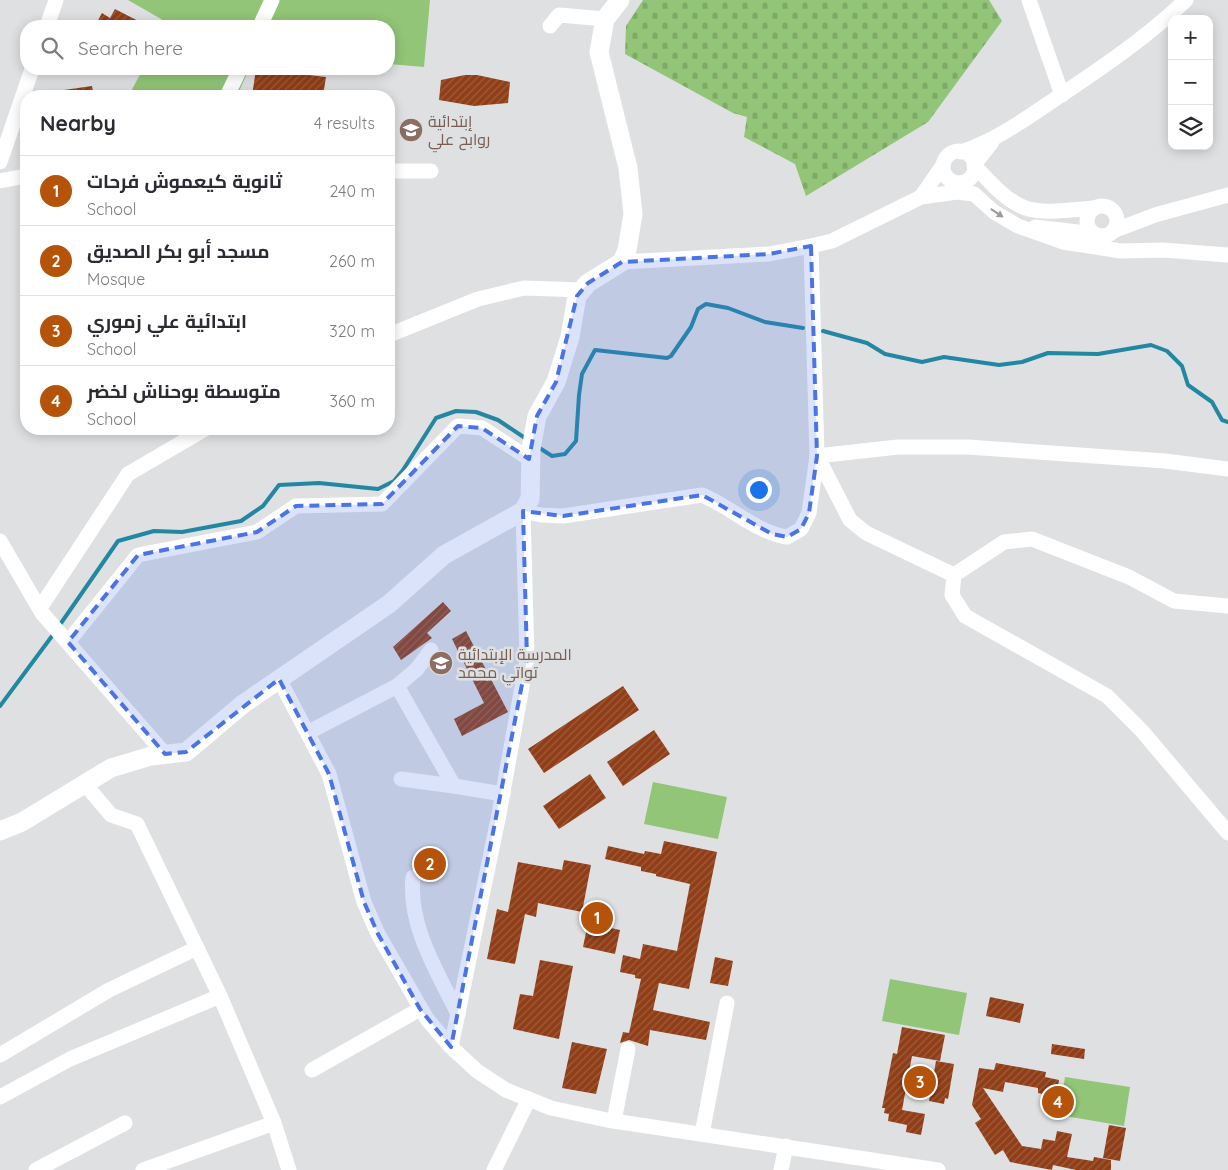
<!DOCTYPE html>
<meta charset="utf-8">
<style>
body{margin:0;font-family:Quicksand,Cairo,sans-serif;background:#f7f7f7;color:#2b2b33}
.controls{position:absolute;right:15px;top:15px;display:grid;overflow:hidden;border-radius:10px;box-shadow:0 2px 12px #0003}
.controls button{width:45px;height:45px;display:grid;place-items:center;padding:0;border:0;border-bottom:1px solid #e1e1e2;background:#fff;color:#2b2b33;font:25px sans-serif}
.you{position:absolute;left:758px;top:489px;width:18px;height:18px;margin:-12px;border:4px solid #fff;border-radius:50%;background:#1a73e8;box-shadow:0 0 0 8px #1a73e833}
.badge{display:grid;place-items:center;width:32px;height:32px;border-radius:50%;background:#b45309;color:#fff;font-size:16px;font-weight:700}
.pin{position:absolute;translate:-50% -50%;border:2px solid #fff;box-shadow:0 1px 5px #0006}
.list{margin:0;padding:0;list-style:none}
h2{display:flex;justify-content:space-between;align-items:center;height:65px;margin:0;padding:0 20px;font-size:21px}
h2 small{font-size:16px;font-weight:400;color:#7c7c81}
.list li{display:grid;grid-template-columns:32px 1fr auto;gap:15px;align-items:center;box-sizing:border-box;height:70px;padding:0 20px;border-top:1px solid #e1e1e2}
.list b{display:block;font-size:19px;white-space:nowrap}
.list p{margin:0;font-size:16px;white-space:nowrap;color:#7c7c81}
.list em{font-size:16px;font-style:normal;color:#7c7c81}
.icon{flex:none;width:28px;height:28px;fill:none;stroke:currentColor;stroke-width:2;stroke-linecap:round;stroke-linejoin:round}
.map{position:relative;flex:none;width:1228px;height:1170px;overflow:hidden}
.search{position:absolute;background:#fff;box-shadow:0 2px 12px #0003;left:20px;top:20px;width:375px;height:55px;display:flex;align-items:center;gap:12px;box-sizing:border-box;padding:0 18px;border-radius:20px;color:#7c7c81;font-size:19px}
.panel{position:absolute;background:#fff;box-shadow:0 2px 12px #0003;left:20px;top:90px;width:375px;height:345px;border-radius:20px}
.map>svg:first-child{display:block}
.cemetery{fill:url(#cemetery-stones)}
.garden{fill:#92c577}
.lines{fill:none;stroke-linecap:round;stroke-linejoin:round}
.stream{stroke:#2287a1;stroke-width:4}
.building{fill:url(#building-hatch)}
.minor{stroke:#fff;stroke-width:15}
.major{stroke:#fff;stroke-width:19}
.oneway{fill:#9c9c9c}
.marked{fill:#4973e6;fill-opacity:0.2;stroke:#4973e6;stroke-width:4;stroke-dasharray:10 6;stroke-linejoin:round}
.labels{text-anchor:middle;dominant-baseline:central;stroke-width:5;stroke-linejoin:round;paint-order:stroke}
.education-label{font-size:16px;fill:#785e54;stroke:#dee0e2;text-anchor:start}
</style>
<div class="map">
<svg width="1228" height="1170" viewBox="0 0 1228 1170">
<defs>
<pattern id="cemetery-stones" width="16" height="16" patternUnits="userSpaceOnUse" patternTransform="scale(1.25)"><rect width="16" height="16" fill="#92c577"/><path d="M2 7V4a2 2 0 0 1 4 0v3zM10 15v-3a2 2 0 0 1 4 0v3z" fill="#7ea967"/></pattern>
<pattern id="building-hatch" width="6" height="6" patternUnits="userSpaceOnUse" patternTransform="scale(1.25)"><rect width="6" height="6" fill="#913e17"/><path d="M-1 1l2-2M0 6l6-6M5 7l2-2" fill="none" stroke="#9c5e40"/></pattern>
</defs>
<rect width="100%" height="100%" fill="#dee0e2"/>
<path class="cemetery" d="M643,0H989L1002,21L928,122L806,196L795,164L744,137L747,117L733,113L625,54L626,26Z"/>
<g class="garden">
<path d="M128,0H430L424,67L389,64V26H166L168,23Z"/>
<path d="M143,69H249L237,96H117L116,92L129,95Z"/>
<path d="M653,782L727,797L718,839L644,824Z"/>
<path d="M890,979L967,993L959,1035L882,1021Z"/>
<path d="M1065,1077L1130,1087L1124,1126L1059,1115Z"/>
</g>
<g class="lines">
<g class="stream">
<path d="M823,331L867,343L885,354L922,362L944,357L999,365L1022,362L1048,353L1098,354L1151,345L1167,351L1182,366L1188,385L1212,402L1222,420L1228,422"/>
<path d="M538,447L552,456L565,454L576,441L579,395L582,374L595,350L667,358L671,356L691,327L698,309L706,304L728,308L765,322L803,328"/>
<path d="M59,626L118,541L154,531L182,532L241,521L263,506L279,485L319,483L378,489L394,481L403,470L436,418L456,411L476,412L498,420L528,440"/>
<path d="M0,706L55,632"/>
</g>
</g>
<g class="building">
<path d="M115,9L148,26H95L102,13L110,18Z"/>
<path d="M256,69L326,77L323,96H252Z"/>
<path d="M465,75H477L510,82L508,103L474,106L439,100L441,80Z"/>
<path d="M92,86L94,96H64V90Z"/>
<path d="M443,602L451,611L427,633L432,638L401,660L393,647Z"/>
<path d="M466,631L508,712L462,736L454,719L484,703L452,639Z"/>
<path d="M623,686L639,710L544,773L528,749Z"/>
<path d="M654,730L670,754L623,786L607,762Z"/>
<path d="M590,774L606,798L559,829L543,806Z"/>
<path d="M664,841L717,852L689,989L659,983L653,1010L710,1022L706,1040L650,1030L648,1046L629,1040L620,1043L623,1032L629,1033L641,979L635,978V975L620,972L623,955L640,959L643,944L677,951L690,884L656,876V874L641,871V867L605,859L608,846L644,854L645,851L661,854Z"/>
<path d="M564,860L591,865L582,912L538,903L536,917L525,914L515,964L487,959L497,909L508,912L518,862L562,870Z"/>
<path d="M588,923L620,930L615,954L583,947Z"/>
<path d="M715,957L733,961L728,986L710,983Z"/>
<path d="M540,960L573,966L559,1039L513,1029L520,994L533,996Z"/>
<path d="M990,997L1024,1004L1020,1023L986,1016Z"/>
<path d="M902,1027L945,1035L940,1061L912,1056L902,1110L925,1114L921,1135L906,1132L907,1125L888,1121L889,1114L884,1113L885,1108H882L893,1053L897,1054Z"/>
<path d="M572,1042L607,1049L596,1094L562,1088Z"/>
<path d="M1052,1044L1085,1049L1084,1059L1051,1054Z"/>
<path d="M936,1061L954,1064L948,1099L945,1098L944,1104L929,1101Z"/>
<path d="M996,1063L1046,1072L1045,1077L1059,1080L1055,1104L1042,1101L1043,1094L1038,1093V1088L1005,1082L1003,1092L983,1088L1022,1146L1041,1149L1043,1139L1055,1141L1057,1131L1072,1134L1067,1157L1093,1161L1094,1157L1111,1160V1170H1076L1053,1165L1052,1170L1010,1162L1003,1150L995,1155L975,1123L981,1119L972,1105L979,1068L994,1070Z"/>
<path d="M1109,1125L1126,1128L1120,1161L1103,1158Z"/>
</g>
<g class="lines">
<g class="minor">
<path d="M1029,0L1062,95"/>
<path d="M47,26L56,0"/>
<path d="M260,26L272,0"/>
<path d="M550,26L559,15L605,19"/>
<path d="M227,96L240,69"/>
<path d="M992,142L974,165C1021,217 1027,214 1094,208"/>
<circle cx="959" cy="167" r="16"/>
<path d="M961,152C997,140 1027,118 1058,97C1103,67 1147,37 1186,0"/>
<path d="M0,162L32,69"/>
<path d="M389,171H431"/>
<path d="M0,181L26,176"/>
<path d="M921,197L943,165"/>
<circle cx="1102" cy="221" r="15"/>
<path d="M1035,227L1095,234L1093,238"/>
<path d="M1113,231L1155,215L1228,195"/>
<path d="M622,262L769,254L811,246L832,241L921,197L957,192L974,194L994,212L1018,226L1063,242L1121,251L1163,250L1228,255"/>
<path d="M389,335L478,299L524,288L582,290"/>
<path d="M817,456L898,447H968L1165,461L1228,469"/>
<path d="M817,456L850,520L866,533L954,575"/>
<path d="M0,541L42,613L165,754"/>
<path d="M954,575L952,595L965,616L1107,696L1142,731L1228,833"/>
<path d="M954,575L1004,542L1032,539L1129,577L1174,601L1228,606"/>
<path d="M40,608L128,474L205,429"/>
<path d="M68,642L138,555L257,532L296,506L382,504L458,426L482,428L531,460"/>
<path d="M279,679L329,774L364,902L378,934L427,1019L451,1047L477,1071L506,1090L551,1108L607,1120L938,1170"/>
<path d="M397,686L417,669L431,650"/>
<path d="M309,732L397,686L454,786L503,794"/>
<path d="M401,779L454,786"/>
<path d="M413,877C408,926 437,971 458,1014"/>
<path d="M220,996L274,1123L289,1170"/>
<path d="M451,1047L499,814L527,659L523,511L541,515L563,516L702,495C731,507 756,532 787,537L801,529L809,513L817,456L811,246"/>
<path d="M0,1055L109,990L197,948L137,824L111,815L84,783"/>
<path d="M312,1070L420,1009"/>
<path d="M0,1097L70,1059L220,996L197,948"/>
<path d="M614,1121L628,1049"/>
<path d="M702,1134L727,1003"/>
<path d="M36,1170L125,1123"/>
<path d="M143,1170L274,1123"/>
<path d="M494,1170L529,1099"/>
<path d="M781,1170L786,1146"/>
</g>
<path class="major" d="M0,831L22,822L111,768L151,756L186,752L243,704L389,604L444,555L523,511L530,499L531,449L537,416L556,382L570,337L577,296L588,283L622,262L627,250L633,214L628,168L599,52L605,19L620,0"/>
</g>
<defs><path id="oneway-solid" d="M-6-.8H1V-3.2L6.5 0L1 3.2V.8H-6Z" transform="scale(1.25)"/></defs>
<use class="oneway" href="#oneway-solid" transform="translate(997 213) rotate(34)"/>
<path class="marked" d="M811,246L817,456L809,513L801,529L787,537L772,534L702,495L563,516L523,511L527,659L451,1047L420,1009L378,934L364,902L329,774L279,679L186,752L165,754L68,642L138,555L257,532L296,506L382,504L458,426L482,428L529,459L537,416L556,382L577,296L588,283L622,262L769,254Z"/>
<defs>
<g id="school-disc" transform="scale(1.25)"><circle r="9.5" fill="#8d6e63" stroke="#dee0e2"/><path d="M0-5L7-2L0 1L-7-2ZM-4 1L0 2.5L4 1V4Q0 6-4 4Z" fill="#fff"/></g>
</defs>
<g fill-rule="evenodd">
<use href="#school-disc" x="411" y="130"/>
<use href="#school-disc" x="441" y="663"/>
</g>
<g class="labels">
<g class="education-label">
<text x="428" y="121">إبتدائية<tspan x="428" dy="18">روابح علي</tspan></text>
<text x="458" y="654">المدرسة الإبتدائية<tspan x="458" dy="18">تواتي محمد</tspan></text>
</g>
</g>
</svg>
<div class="controls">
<button>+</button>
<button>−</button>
<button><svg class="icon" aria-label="layers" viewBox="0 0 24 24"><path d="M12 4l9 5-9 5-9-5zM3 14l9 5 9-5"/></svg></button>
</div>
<div class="you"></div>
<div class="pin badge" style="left:597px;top:918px">1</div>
<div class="pin badge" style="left:430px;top:864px">2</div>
<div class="pin badge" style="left:920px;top:1082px">3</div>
<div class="pin badge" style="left:1058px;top:1102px">4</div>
<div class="search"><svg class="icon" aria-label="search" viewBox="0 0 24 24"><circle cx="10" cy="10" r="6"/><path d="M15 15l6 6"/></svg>Search here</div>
<section class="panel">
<h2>Nearby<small>4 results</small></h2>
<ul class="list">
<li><span class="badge">1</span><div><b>ثانوية كيعموش فرحات</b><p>School</p></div><em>240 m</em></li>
<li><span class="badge">2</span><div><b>مسجد أبو بكر الصديق</b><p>Mosque</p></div><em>260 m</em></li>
<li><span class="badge">3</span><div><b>ابتدائية علي زموري</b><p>School</p></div><em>320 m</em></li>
<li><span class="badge">4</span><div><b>متوسطة بوحناش لخضر</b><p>School</p></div><em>360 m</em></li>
</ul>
</section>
</div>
